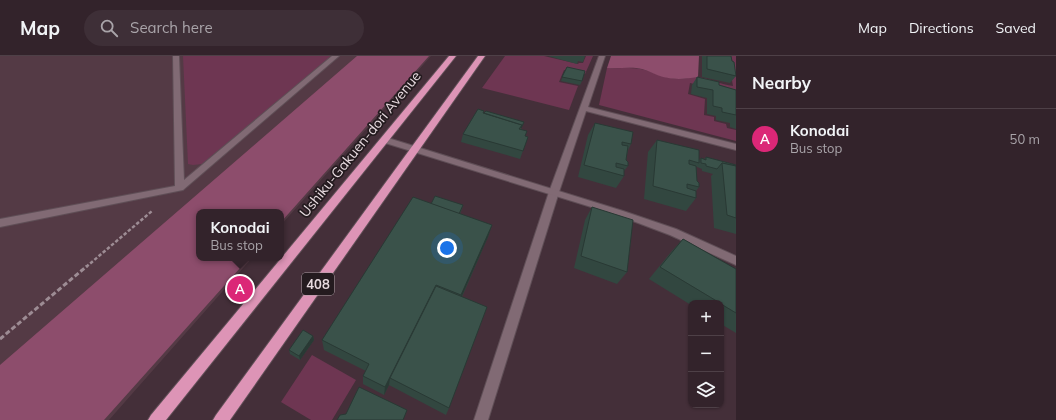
<!DOCTYPE html>
<meta charset="utf-8">
<style>
body{margin:0;font-family:Mulish,sans-serif;background:#3e2f37;color:#f1f3f6}
.controls{position:absolute;right:12px;bottom:12px;display:grid;overflow:hidden;border-radius:8px;box-shadow:0 1px 3px #0004}
.controls button{width:36px;height:36px;display:grid;place-items:center;padding:0;border:0;border-bottom:1px solid #4e4047;background:#33232b;color:#f1f3f6;font:20px sans-serif}
.you{position:absolute;left:447px;top:192px;width:14px;height:14px;margin:-10px;border:3px solid #fff;border-radius:50%;background:#1a73e8;box-shadow:0 0 0 6px #1a73e833}
.badge{display:grid;place-items:center;width:26px;height:26px;border-radius:50%;background:#db2777;color:#fff;font-size:13px;font-weight:700}
.pin{position:absolute;translate:-50% -50%;border:2px solid #fff;box-shadow:0 1px 4px #0006}
.popup{position:absolute;left:196px;top:153px;width:88px;height:52px;box-sizing:border-box;display:grid;place-content:center;border-radius:8px;background:#33232b;filter:drop-shadow(0 1px 3px #0005);font-size:13px;white-space:nowrap;color:#a9a4a9}
.popup b{font-size:15px;color:#f1f3f6}
.popup::after{content:'';position:absolute;left:50%;top:100%;margin-left:-8px;border:8px solid transparent;border-top-color:#33232b}
.list{margin:0;padding:0;list-style:none}
h2{display:flex;justify-content:space-between;align-items:center;height:52px;margin:0;padding:0 16px;font-size:17px}
h2 small{font-size:13px;font-weight:400;color:#a9a4a9}
.list li{display:grid;grid-template-columns:26px 1fr auto;gap:12px;align-items:center;box-sizing:border-box;height:60px;padding:0 16px;border-top:1px solid #4e4047}
.list b{display:block;font-size:15px;white-space:nowrap}
.list p{margin:0;font-size:13px;white-space:nowrap;color:#a9a4a9}
.list em{font-size:13px;font-style:normal;color:#a9a4a9}
.icon{flex:none;width:22px;height:22px;fill:none;stroke:currentColor;stroke-width:2;stroke-linecap:round;stroke-linejoin:round}
.map{position:relative;flex:none;width:736px;height:364px;overflow:hidden}
header{display:flex;align-items:center;gap:24px;box-sizing:border-box;height:56px;padding:0 20px;background:#33232b;border-bottom:1px solid #4e4047}
header strong{font-size:19px}
nav{display:flex;gap:22px;margin-inline-start:auto;font-size:14px}
.search{width:280px;height:36px;background:#3e2f37;display:flex;align-items:center;gap:10px;box-sizing:border-box;padding:0 14px;border-radius:22px;color:#a9a4a9;font-size:15px}
main{display:flex}
aside{flex:1;background:#33232b}
.map>svg:first-child{display:block}
.built{fill:#543a45}
.green{fill:#6e3652}
.forest{fill:#8d4d6c}
.lines{fill:none;stroke-linecap:round;stroke-linejoin:round}
.service-casing{stroke:#5f4e56;stroke-width:2}
.minor-casing{stroke:#5f4e56;stroke-width:2}
.tertiary-casing{stroke:#5f4e56;stroke-width:2}
.trunk-casing{stroke:#5f4e56;stroke-width:2}
.path-far1{stroke:#9d8c94;stroke-width:2.5;stroke-dasharray:3.5 2;stroke-linecap:butt}
.path{stroke:#9d8c94;stroke-width:3;stroke-dasharray:5 2.5;stroke-linecap:butt}
.service{fill:#816a74;fill-rule:evenodd}
.minor{fill:#816a74;fill-rule:evenodd}
.tertiary{fill:#816a74;fill-rule:evenodd}
.trunk{fill:#dd94b6;fill-rule:evenodd}
.wall{fill:#324740}
.shaded-wall{fill:#293934}
.building{fill:#3a524a;stroke:#293934}
.labels{text-anchor:middle;dominant-baseline:central;stroke-width:3.5;stroke-linejoin:round;paint-order:stroke}
.shield{fill:#241b1f;stroke:#ada1a6;stroke-width:1}
.shield-label{font-size:13px;font-weight:bold;fill:#e8dbe0}
.street-label{font-size:14px;fill:#e8dbe0;stroke:#241b1f}
</style>
<header>
<strong>Map</strong>
<div class="search"><svg class="icon" aria-label="search" viewBox="0 0 24 24"><circle cx="10" cy="10" r="6"/><path d="M15 15l6 6"/></svg>Search here</div>
<nav><a>Map</a><a>Directions</a><a>Saved</a></nav>
</header>
<main>
<div class="map">
<svg width="736" height="364" viewBox="0 0 736 364">
<rect width="100%" height="100%" fill="#442f39"/>
<path class="built" d="M0,0H431L281,169V156H199V202H252L109,364H0Z"/>
<g class="green">
<path d="M183,0H332L202,108L193,109L188,108Z"/>
<path d="M505,0H544L578,8L579,7H583L586,0H593L585,18L564,14L559,26L578,30L569,54L482,32Z"/>
<path d="M719,0H736V42L716,33L690,27L688,38L705,43L704,59L714,61V65L726,68L727,72L736,74V85L599,49L607,12C619,13 630,11 641,13C654,16 665,23 679,23C685,23 692,21 698,21C710,22 721,29 733,30L728,2Z"/>
<path d="M312,299L356,324L332,364H311L281,346Z"/>
</g>
<g class="forest">
<path d="M357,0H429L281,166V156H199V202H249L104,364H0V309Z"/>
<path d="M611,0H699L698,21C686,23 675,24 663,21C656,19 649,15 642,13C631,10 619,13 607,12Z"/>
</g>
<g class="lines">
<g class="service-casing">
<path id="service" d="M173,0H179L184,124L332,0H339L183,134L0,171V163L175,130Z"/>
</g>
<g class="minor-casing">
<path id="minor" d="M599,0H605L588,51L736,88V94L586,55L559,136L488,364H474L549,136Z"/>
</g>
<g class="tertiary-casing">
<path id="tertiary" d="M382,82H388L623,155L676,173L736,200V209L670,179L617,159L382,86Z"/>
</g>
<g class="trunk-casing">
<g id="trunk">
<path d="M449,0H456L166,364H148L151,359Z"/>
<path d="M478,0H485L230,364H213L216,359Z"/>
</g>
</g>
<path class="path-far1" d="M86,211L152,155"/>
<path class="path" d="M0,283L87,210"/>
<use href="#service" class="service"/>
<use href="#minor" class="minor"/>
<use href="#tertiary" class="tertiary"/>
<use href="#trunk" class="trunk"/>
</g>
<g class="wall">
<path d="M548,0H585L583,6L578,5L577,8Z"/>
<path d="M702,0H731L732,5L736,20L730,27L702,21Z"/>
<path d="M567,11L582,25L580,29L561,25Z"/>
<path d="M697,21L719,29L736,34V73L730,71V67L716,64V60L707,58V42L691,38L692,29Z"/>
<path d="M484,57L524,66L521,73L525,80L528,81L520,103L461,86L463,78Z"/>
<path d="M595,67L631,88L628,94L626,104L628,110L624,115V120L616,132L578,121L588,79Z"/>
<path d="M657,84L699,104L701,102L704,103L706,101L736,109V178L714,172L711,120L713,118L702,115V113L697,111V110L696,111L697,125L699,131L696,135V142L686,155L644,143L648,96Z"/>
<path d="M431,148L463,149L462,153L460,158L492,169L488,181L462,241L449,352L446,359L389,329L384,339L363,328V320L366,315L324,294L322,284Z"/>
<path d="M592,151L627,216L617,228L574,212L585,164Z"/>
<path d="M683,183L736,213V277L721,268V247H691V249L649,223L671,196Z"/>
<path d="M313,280L314,284L300,304L290,298L289,294Z"/>
</g>
<g class="shaded-wall">
<path d="M492,169L488,181L458,249L461,239Z"/>
<path d="M436,229L390,322L389,329L384,339L385,331Z"/>
<path d="M313,280L314,284L300,304L299,300Z"/>
</g>
<g class="building">
<path d="M707,0H731L732,5L734,6L736,20L707,13Z"/>
<path d="M567,11L585,15L582,25L562,21Z"/>
<path d="M697,21L719,26V29L736,34V59L722,56V52L713,50V34L697,31Z"/>
<path d="M478,53L484,55L483,57L522,69L519,73L527,75L525,80L528,81L523,95L463,78Z"/>
<path d="M486,55L524,66L521,72L522,69L484,57Z"/>
<path d="M595,67L633,76L631,88L622,86V89L628,90L626,104L628,106V110L616,107V111L624,113V120L584,109Z"/>
<path d="M657,84L699,94V107L689,104V108L696,110L697,125L699,127V131L687,128V132L696,135V142L653,130Z"/>
<path d="M706,101L736,109V110L722,107L717,113L706,110V108L701,107V102L706,104Z"/>
<path d="M722,107L736,110V162L727,159Z"/>
<path d="M435,140L463,149L459,158L431,148Z"/>
<path d="M413,141L492,169L461,239L436,229L385,331L363,320L369,308L322,284Z"/>
<path d="M592,151L633,164L627,216L581,200Z"/>
<path d="M683,183L736,213V257L721,248V247H720L660,211Z"/>
<path d="M436,230L487,251L449,352L390,322Z"/>
<path d="M303,274L313,280L299,300L289,294Z"/>
<path d="M359,331L407,354L403,364H337L340,359L346,358Z"/>
</g>
<g class="labels">
<rect class="shield" x="302" y="217" width="32" height="22" rx="3"/>
<g class="shield-label">
<text x="318" y="228">408</text>
</g>
<g class="street-label">
<text transform="translate(360 88) rotate(-51)">Ushiku-Gakuen-dori Avenue</text>
</g>
</g>
</svg>
<div class="controls">
<button>+</button>
<button>−</button>
<button><svg class="icon" aria-label="layers" viewBox="0 0 24 24"><path d="M12 4l9 5-9 5-9-5zM3 14l9 5 9-5"/></svg></button>
</div>
<div class="you"></div>
<div class="pin badge" style="left:240px;top:233px">A</div>
<div class="popup"><b>Konodai</b>Bus stop</div>
</div>
<aside>
<h2>Nearby<small></small></h2>
<ul class="list">
<li><span class="badge">A</span><div><b>Konodai</b><p>Bus stop</p></div><em>50 m</em></li>
</ul>
</aside>
</main>
